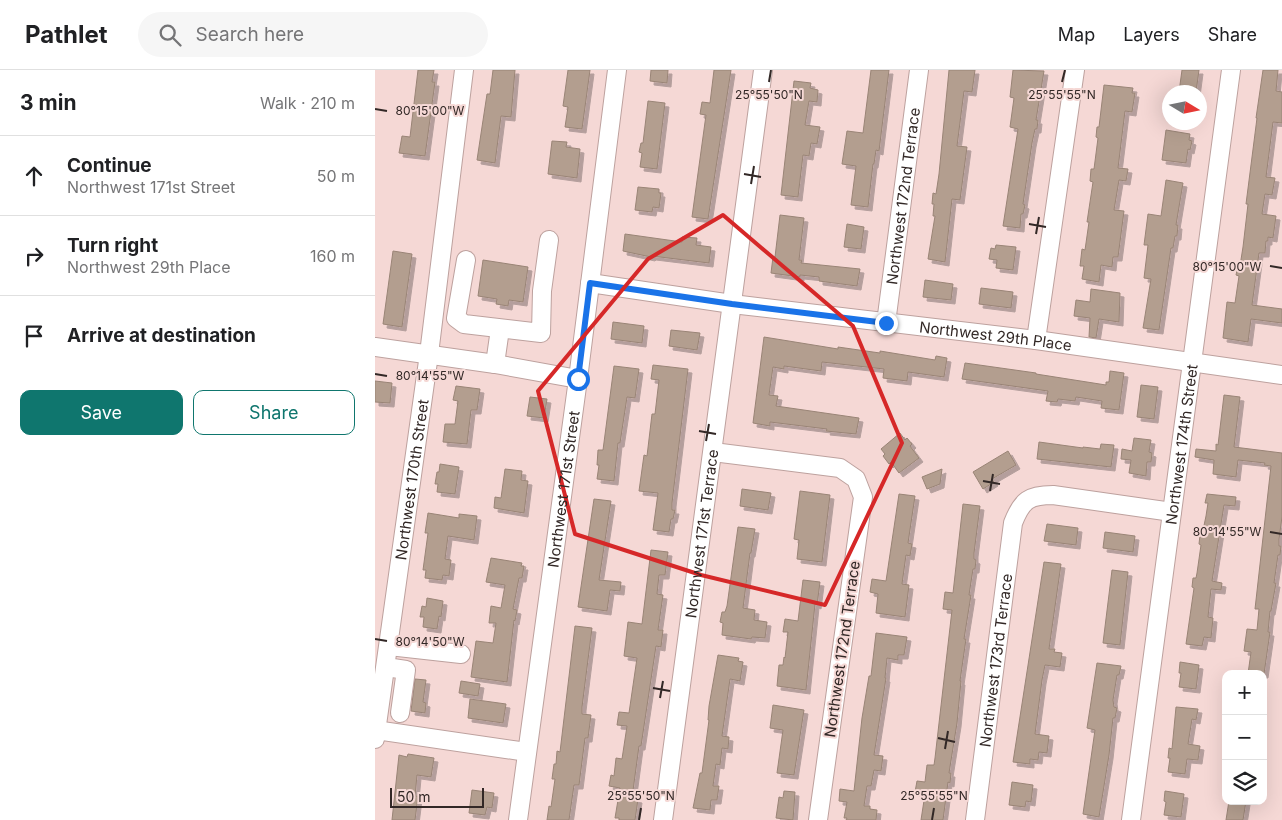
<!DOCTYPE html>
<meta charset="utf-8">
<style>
body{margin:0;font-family:Inter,sans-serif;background:#f6f6f6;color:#202124}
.controls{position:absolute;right:15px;bottom:15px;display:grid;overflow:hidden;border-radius:10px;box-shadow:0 5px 20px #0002}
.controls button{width:45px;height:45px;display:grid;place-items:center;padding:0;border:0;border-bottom:1px solid #e0e0e0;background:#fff;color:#202124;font:25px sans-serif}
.compass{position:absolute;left:787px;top:15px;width:45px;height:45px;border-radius:50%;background:#fff;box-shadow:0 5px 20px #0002;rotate:100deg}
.scale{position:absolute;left:15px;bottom:12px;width:94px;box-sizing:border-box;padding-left:5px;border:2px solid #322826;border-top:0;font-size:14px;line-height:18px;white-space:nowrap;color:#322826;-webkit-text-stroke:4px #f5d8d5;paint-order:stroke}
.stop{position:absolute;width:15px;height:15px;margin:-11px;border:4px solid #1a73e8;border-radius:50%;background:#fff}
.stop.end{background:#1a73e8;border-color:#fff;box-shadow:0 1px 5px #0008}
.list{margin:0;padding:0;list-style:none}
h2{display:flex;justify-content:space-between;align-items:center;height:65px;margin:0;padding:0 20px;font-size:21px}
h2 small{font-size:16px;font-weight:400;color:#757577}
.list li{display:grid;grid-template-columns:32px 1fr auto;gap:15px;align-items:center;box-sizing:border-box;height:80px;padding:0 20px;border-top:1px solid #e0e0e0}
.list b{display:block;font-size:19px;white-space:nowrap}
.list p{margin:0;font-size:16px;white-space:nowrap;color:#757577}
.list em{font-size:16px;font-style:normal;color:#757577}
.actions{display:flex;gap:10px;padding:15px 20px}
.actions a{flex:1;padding:11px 0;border:1px solid #0f766e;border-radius:10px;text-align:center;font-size:18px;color:#0f766e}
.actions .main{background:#0f766e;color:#fff}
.icon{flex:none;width:28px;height:28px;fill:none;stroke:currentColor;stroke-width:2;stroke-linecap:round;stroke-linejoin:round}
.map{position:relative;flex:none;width:907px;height:750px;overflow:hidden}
header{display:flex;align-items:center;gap:30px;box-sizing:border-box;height:70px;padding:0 25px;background:#fff;border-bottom:1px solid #e0e0e0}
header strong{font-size:24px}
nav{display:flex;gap:28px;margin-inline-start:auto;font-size:18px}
.search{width:350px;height:45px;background:#f6f6f6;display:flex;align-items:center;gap:12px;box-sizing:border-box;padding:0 18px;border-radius:28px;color:#757577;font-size:19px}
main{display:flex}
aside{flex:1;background:#fff}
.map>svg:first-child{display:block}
.building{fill:#b39e8f;stroke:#998476;filter:url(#shadow)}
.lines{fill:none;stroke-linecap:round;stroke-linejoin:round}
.minor-casing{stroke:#bda19e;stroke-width:20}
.minor{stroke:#fff;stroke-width:18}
.route{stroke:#1a73e8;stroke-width:6}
.marked{fill:none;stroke:#d62828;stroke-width:4;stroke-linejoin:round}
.ticks{fill:none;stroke:#322826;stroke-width:2}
.labels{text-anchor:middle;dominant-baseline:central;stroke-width:4;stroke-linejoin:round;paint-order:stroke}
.street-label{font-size:15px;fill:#322826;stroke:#f5d8d5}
.ticks-label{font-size:12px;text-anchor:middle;fill:#322826;stroke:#f5d8d5;stroke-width:4;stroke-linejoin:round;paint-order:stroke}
</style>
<header>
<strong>Pathlet</strong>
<div class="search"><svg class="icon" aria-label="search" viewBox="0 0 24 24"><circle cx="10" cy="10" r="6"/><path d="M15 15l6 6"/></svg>Search here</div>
<nav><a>Map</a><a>Layers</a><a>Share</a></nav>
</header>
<main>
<aside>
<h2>3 min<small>Walk · 210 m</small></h2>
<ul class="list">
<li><svg class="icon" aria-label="ahead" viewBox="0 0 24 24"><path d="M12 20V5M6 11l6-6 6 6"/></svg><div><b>Continue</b><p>Northwest 171st Street</p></div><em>50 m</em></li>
<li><svg class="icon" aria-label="right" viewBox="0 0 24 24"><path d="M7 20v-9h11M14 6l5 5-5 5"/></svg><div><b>Turn right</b><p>Northwest 29th Place</p></div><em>160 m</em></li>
<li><svg class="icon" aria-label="arrive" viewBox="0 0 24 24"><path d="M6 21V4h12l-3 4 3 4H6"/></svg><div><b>Arrive at destination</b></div></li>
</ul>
<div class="actions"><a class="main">Save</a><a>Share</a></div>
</aside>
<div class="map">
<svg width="907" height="750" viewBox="0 0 907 750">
<defs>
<filter id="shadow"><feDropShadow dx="4" dy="4" stdDeviation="0" flood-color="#0004"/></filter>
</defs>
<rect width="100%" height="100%" fill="#f5d8d5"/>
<g class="building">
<path d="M43,0H59L57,12H60L50,86L24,83L27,66L35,67Z"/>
<path d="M118,0H140L136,47L126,46L120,93L102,90L112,24H115Z"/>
<path d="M193,0H215L207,59L190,57L193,37L188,36Z"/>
<path d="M276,0H293L292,13L275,11Z"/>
<path d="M339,0H356L333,149L317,147L331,45L325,44L327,32L335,33Z"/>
<path d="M496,0H514L504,81L501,80L499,94H498L493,137L476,135L481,96L467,94L472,61L488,63Z"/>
<path d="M574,0H600L597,22L589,21L582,76L592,77L585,130L577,129L570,192L553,189L560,146H558L559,134H557L558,123L561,124L564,104Z"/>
<path d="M638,0L669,1L661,50H663L662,59H660L657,73L648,134L650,135L648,144H646L645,158L628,156L643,59L635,57L639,28L635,27Z"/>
<path d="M807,0H824L821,22H804Z"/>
<path d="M888,0H903L901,21L907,22V53L898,52L891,107L900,108L897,125L890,124L887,144L901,146L898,168L893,167V171H891L890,183H884L877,235L907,239V253L876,249L873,272L848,268L852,232L860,233L864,206L861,205L863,196H865L868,177L873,134H871L882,48H881Z"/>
<path d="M419,11L436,13L435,18L443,20L442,32L434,31L430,55L445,57L442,74L436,73L434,86L428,85L423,127L406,125Z"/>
<path d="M729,15L758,18L757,23H760L757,42L750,41L743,98L753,99L751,111L744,110L739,140L749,141L743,187H738L737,197L726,195L724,212L707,209L709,196H705L707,179L710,180L714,152H712L718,112L715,111L716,99H719L723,68L721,67L722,57H724Z"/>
<path d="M273,31L290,33L282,99L265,97L267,83L264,82L266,73H268Z"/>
<path d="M791,60L815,64L814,70L817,71L815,80L813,79L811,93L787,90Z"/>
<path d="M177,71L192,72L191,77L205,79L202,108L173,104Z"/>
<path d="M791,110L808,113L801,155H803L802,166H800L798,178H796L784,260L768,258L776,209L769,208L773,175H769L773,144L786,146Z"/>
<path d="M263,117L284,119V123H286L284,138L278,137L277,142L260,140Z"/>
<path d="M405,145L429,148L424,190H427L426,193L485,199L482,216L444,211V207L425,205V207L396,203L398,187H400Z"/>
<path d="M472,154L489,157L486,179L469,177Z"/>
<path d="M250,164L307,172V167L322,168L321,175L336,177L334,193L277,186L276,187L248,181Z"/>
<path d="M621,175L641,177L638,200L621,198L622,190L614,189L616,178L620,179Z"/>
<path d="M18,181L37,184L27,257L8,254Z"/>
<path d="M108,190L153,197L148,232L134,230L133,236L121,234L122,229L103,226Z"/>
<path d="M550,210L578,214L576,230L548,227Z"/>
<path d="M606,218L638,222L636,238L604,234Z"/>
<path d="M716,219L745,223L744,252L724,249L721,268L714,267L715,248L699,246L701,230L715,232Z"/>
<path d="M238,252L269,256L267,273L236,269Z"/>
<path d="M296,260L325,263L322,280L294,276Z"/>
<path d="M389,267L463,279V277L505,283V281L560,290L561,286L572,288L569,307L533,302L532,311L508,308L509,299L447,292L446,301L409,296V299L398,297L394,325L403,326L401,336L484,348L481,364L451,361L452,359L395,352V356L378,353Z"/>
<path d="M590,293L661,303V304L731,315V312H734L735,301L749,303L744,340L726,338L727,331L701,327L700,331L683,329L682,332L671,331L673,321L587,309Z"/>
<path d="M278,295L313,299L297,433V440H300L298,449H296L294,462L278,460L283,423L264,421L269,385L272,386L277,344H280L284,310L276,309Z"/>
<path d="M239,296L264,299L260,328L252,327L245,373H243L239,411L222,409L224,395H222L223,380H228Z"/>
<path d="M0,311L17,313L15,333L0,332Z"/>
<path d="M766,315L783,317L779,349L762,347Z"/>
<path d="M81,316L105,319L102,340H96L92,374L68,372L70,354H80L83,331L78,330Z"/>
<path d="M849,325L865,327L859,377L907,383V447L904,469V476H906L905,485H903L899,513H901L896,541H895L893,562H895L889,604H873L876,582L869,581L872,559L882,560L884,539H880L896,396L889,395L890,393L863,390L861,407L838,404L839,390L820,387L821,379L841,381V374L843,375Z"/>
<path d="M155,327L172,329L169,348L152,346Z"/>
<path d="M525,363L530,370L532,368L537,374L535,376L544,388L524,403L516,392L514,394L508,386L510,384L506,379Z"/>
<path d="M759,368L776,370L774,382L777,383L776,392H772L771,406L754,403L756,390L746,389L747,379L757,381Z"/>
<path d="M664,372L708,378V377L725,379L726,374L739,375L736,397L662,389Z"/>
<path d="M633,381L641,395L617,409L619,412L608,419L598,402Z"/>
<path d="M65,394L84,397L80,424L62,422L63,414H60L62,402H64Z"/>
<path d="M130,399L147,401L146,410L153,411L149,443L119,438L120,427L126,428Z"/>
<path d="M567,399L565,414L552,419L547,407Z"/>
<path d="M367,419L396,423L393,440L365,436Z"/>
<path d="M425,421L455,425L447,492L422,489L424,470L419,469Z"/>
<path d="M524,424L540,426L533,473L537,474L535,486L531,485L527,514L534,515L530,547L501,543L503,524L495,522L497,509L511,511Z"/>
<path d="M832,424L861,427L860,436L849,435L837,511L847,513L846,520L836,519L833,547L838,548L836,568L829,567L827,576L811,574L819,518L817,517L818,508H821L822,503L826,475L824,474L825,465H827L831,446L833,433H830Z"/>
<path d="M219,429L236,431L224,510L246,512L245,521L235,520L232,541L203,537Z"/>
<path d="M588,434L605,436L599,483V489L601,490L600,499H598L594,525H596L589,569H591L585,611H586L582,653L574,703H576L575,713L573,712L568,750H546L550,724L540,722L542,711L550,712L552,695H559L560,688L577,540L568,539L570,522L578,523Z"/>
<path d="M53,443L84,448V444L102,446L99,470L73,466L70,489L76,490L74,506L68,505L67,510L50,508L51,500H48L53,463H50Z"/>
<path d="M672,454L703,458L701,475L669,471Z"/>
<path d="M363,457L380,459L376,483H375L368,538L380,540L379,550L392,552L390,568L377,567L376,569L347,565L348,553L345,552L347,542H350L352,536Z"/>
<path d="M730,462L760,466L758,482L728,478Z"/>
<path d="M276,480L293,482L290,505H284L282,524L288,525L283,560H288L286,577L281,576L266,676H264L257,728L263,729L260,750H244V748H240L245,718L234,716L236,705L239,706L241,688L247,689L252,656L242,655L244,642L254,643L262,588L249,586L253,552L267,554Z"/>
<path d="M116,488L147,493L146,496H149L147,508H144L138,539L142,540L140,551L139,550L132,612L96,607L101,571L118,573L121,553H114L116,536L126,538L130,515L111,512Z"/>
<path d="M669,492L686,494L674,579H680L679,582L687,583L685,597L670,595L667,610L660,664L674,666L672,683L664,682L663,690L655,689V694L638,692Z"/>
<path d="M737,500L753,502L745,575L728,573Z"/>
<path d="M428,510L445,512L442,535L440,534L431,620L402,616L404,595H408L409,587L410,588L413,562H408L410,549L423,551Z"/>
<path d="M52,528L68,531L66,547L64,546L62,559L48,557L49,547H45L47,536L51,537Z"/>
<path d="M200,556L217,558L207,637V644L216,645L213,668H210L204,715H199L194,750H172L174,736L176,737L180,709H177L179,694H181L182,681L185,682Z"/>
<path d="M501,563L532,567L529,585H523V590L512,588L510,608H511L499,685L508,686L506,701L499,700L496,716H492L489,736H495V739L502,740L501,750H471L472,748H469L472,732L464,731L465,719L479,721L487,648L494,606H496Z"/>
<path d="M343,585L364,588L363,591L368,592L365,611L355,609L347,666L354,667L353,679L347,678L345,695L341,694L338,716H344L342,730H336L335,740L318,738L325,703H327L334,650H333L334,636Z"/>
<path d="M805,592L824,595L821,619L804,617L806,603H804Z"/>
<path d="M722,593L746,596L744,605H742L738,630L739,637L742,638L740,648H738L734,685L724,747L708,744L720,660L712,658Z"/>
<path d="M40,609L51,610L48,632L51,633L50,643L36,641Z"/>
<path d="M86,611L105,614L103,626L84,623Z"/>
<path d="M95,629L131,634L128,653L93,648Z"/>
<path d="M398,635L429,640L419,705L402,703L408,660L395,658Z"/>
<path d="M801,637L823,639L821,650L817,649L813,674L825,676L823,690L812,689L810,704L793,702L795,688H793L794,678L797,679Z"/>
<path d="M33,684L59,688L56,707L42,705L40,726H43L40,750H17L24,685L32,687Z"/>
<path d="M637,712L658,715L656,732L651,731L650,737L634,735Z"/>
<path d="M97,720L119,723L117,738L112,737L110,745L94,743Z"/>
<path d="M409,721L420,722L418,750L401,748L404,727L408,728Z"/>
<path d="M790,721L809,724L806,747L789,745L791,732L789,731Z"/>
<path d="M854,731H871L868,750H851Z"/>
</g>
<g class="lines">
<g class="minor-casing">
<g id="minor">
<path d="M91,190L81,248L89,254L166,263L167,221L174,170"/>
<path id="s1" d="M215,213L357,234L661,270L907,305"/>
<path id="s2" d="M511,253L544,0"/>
<path d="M661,270L700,0"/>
<path d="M0,277L120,294L203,309"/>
<path d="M120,294L125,259"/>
<path d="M338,382L465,398L481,409L488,427L443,750"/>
<path d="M14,576L86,584"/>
<path d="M11,597L31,600L25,643"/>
<path d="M0,660L152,682"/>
<path id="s3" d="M0,669L54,284L89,0"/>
<path id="s4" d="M143,750L203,309L242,0"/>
<path id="s5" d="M288,750L388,0"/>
<path id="s6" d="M600,750L638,453C647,430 654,425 678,425L797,442"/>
<path id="s7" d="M756,750L856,0"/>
</g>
</g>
<use href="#minor" class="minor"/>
</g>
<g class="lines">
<path class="route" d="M203,309L215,213L357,234L511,253"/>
</g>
<path class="marked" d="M348,145L478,256L527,373L450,535L326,505L200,464L163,321L273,189Z"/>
<path class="ticks" d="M394,12L396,0M687,12L690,0M0,39L12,41M369,104L386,107M376,114L379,96M654,154L671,157M661,164L664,147M895,196L907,198M0,304L12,306M324,361L341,364M331,371L334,354M608,411L625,414M615,421L618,404M895,462L907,464M0,569L12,571M278,618L295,621M285,628L288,611M563,668L580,672M570,679L573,661M264,750L266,738M557,750L559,738"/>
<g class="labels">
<g class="street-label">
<text stroke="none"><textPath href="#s2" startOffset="128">Northwest 172nd Terrace</textPath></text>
<text stroke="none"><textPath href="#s1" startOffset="409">Northwest 29th Place</textPath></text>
<text stroke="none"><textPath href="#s7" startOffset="379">Northwest 174th Street</textPath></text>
<text stroke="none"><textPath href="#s3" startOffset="262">Northwest 170th Street</textPath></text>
<text stroke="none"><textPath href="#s4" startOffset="334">Northwest 171st Street</textPath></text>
<text stroke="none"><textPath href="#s5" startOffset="289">Northwest 171st Terrace</textPath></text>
<text transform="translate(467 579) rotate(-82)">Northwest 172nd Terrace</text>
<text stroke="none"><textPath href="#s6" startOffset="161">Northwest 173rd Terrace</textPath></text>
</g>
</g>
<g class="ticks-label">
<text x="394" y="29">25°55'50"N</text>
<text x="687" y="29">25°55'55"N</text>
<text x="55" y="45">80°15'00"W</text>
<text x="852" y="201">80°15'00"W</text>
<text x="55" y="310">80°14'55"W</text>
<text x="852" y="466">80°14'55"W</text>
<text x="55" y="576">80°14'50"W</text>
<text x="266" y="730">25°55'50"N</text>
<text x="559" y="730">25°55'55"N</text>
</g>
</svg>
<div class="controls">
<button>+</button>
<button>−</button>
<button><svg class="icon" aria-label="layers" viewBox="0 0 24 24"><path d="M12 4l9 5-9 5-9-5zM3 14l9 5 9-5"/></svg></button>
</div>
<svg class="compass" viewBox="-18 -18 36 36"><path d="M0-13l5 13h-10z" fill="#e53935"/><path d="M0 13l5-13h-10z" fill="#757577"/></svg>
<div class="scale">50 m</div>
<div class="stop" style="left:203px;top:309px"></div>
<div class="stop end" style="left:511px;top:253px"></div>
</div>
</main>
